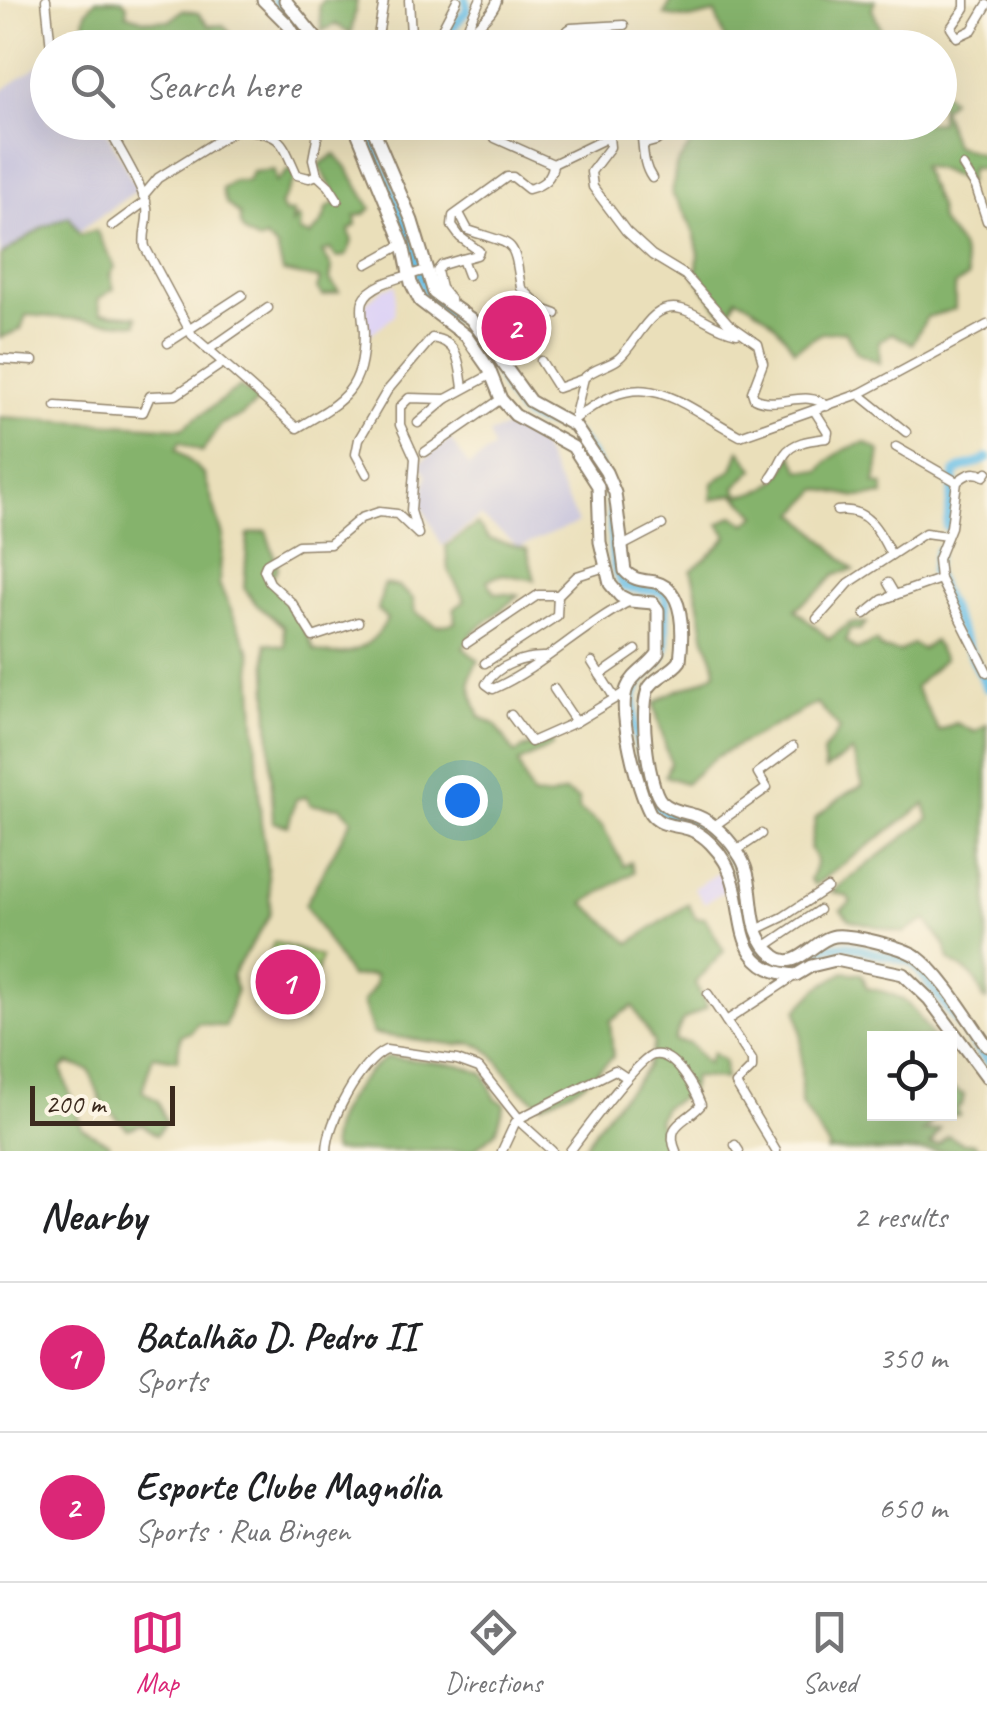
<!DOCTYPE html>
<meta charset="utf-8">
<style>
body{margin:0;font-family:Caveat,sans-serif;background:#f6f6f6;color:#202124}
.controls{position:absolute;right:30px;bottom:30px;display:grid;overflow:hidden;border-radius:0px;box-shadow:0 10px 40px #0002}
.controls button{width:90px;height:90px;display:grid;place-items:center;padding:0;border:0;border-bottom:2px solid #e0e0e0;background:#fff;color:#202124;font:50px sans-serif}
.scale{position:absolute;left:30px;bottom:25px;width:145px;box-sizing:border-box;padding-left:10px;border:5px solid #3b2a1e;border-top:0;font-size:28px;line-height:35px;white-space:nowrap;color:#3b2a1e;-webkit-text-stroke:8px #fcf5e5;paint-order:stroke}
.you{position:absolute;left:462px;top:800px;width:35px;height:35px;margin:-25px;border:8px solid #fff;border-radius:50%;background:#1a73e8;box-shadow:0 0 0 15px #1a73e833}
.badge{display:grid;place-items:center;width:65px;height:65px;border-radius:50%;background:#db2777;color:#fff;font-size:32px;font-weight:700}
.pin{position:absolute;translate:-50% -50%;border:5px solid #fff;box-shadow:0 2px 10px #0006}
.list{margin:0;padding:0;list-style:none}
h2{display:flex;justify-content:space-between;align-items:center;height:130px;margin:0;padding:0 40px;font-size:42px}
h2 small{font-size:32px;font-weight:400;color:#757577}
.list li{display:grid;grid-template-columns:65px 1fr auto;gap:30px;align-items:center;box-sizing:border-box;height:150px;padding:0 40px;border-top:2px solid #e0e0e0}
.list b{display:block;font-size:38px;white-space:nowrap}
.list p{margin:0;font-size:32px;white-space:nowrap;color:#757577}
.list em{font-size:32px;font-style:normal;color:#757577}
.icon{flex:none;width:55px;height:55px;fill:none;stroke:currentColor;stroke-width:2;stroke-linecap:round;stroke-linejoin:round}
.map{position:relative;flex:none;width:987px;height:1151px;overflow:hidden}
.search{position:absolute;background:#fff;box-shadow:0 10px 40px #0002;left:30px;right:30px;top:30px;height:110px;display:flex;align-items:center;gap:25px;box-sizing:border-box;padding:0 35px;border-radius:55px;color:#757577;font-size:38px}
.sheet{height:430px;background:#fff}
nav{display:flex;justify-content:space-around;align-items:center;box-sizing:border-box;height:140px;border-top:2px solid #e0e0e0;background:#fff;font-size:28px;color:#757577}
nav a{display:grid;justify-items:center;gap:5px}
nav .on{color:#db2777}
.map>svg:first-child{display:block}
.built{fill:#dfd4f4}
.industrial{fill:#c3c0db}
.green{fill:#a7d17d;stroke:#717e4e;stroke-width:2.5}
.forest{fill:#85b36c;stroke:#606e45;stroke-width:2.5}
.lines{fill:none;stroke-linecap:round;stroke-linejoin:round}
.river{stroke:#6ac0e7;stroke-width:9}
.minor-casing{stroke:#92846c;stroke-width:11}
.major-casing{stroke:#92846c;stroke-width:15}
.minor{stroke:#fff;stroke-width:8}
.major{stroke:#fff;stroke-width:11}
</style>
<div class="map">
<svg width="987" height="1151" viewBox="0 0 987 1151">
<rect width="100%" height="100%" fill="#fcf5e5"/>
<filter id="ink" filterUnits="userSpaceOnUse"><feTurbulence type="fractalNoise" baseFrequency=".01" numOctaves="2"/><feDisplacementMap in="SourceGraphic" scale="20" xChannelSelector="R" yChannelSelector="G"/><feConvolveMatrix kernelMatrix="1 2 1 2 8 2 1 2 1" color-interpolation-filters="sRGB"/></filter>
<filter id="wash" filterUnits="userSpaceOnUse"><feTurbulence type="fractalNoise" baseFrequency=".0048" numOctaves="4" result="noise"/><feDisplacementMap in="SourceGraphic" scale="40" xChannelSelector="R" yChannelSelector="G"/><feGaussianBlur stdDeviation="2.25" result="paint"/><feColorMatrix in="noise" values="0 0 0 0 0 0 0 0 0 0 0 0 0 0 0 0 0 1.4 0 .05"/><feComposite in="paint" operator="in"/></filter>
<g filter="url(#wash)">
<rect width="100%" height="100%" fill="#eadfba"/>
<g class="built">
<path d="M396,285L394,316L365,338L366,303L383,289Z"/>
<path d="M725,869L731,887L704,903L694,888Z"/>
</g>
<g class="industrial">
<path d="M47,59L48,122L102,123L137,190L79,231L68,217L43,227L0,256V92Z"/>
<path d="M515,424L540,446L578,523L519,547L480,516L442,546L421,504L427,476L420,463L450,439L469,466L493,449L489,434Z"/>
</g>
<g class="green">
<path d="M518,312L531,330L509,345L497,327Z"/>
<path d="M274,942L321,957L303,1021L254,1006Z"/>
</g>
<g class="forest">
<path d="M96,0H122L127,5L126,14L144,20L170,21L182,10L198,13L209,26L223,25L231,34L217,47H79L86,12Z"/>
<path d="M323,0H357L351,34L336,24L322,31L319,6Z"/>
<path d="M672,0H875L872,9L889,47H728L715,13L689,19L664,15Z"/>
<path d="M940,89L951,99L942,109L954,145L983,155L987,169L970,168L968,183L938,169L921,166L938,206L940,221L961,247L968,277L955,285V309L927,317L912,344L892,333L879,342L880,363L857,353L845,331L822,333L794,350C779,325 763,311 737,298L729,313L718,308L695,276C705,246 689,218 672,194L676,166L705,123L940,122Z"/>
<path d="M335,154L346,166L371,208L365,214L355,216L356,225L349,230L352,242L346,256L336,257L330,249L322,252L332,267L330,280L339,292L323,296L317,289L320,279L283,272L277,248L265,238L259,241C245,235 239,231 240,215L226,203L222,189L234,181H248L252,172L274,170L276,182L290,169L296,177L280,205L284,213L293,212L292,224L297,217L300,220L299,232L310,236L322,223L328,207L339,201L319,165Z"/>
<path d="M69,216L80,235L96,230L115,267L110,275L114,289L98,299L101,313L137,316V324L26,315L21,329L0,338V256L43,227Z"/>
<path d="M240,387L259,401L241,416L221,424L202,452L180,442L176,449L204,474L223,536L219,584L251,654L261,823C264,836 273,907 269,916C259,937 242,955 232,976L236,991L225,1027L198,1023L191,1032L181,1035L177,1060L153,1056L142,1091L158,1101L166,1122L156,1135L142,1124L128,1129L102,1103L89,1070L68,1063L61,1069L82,1128L108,1143L112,1151H0V417L182,428Z"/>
<path d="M866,443L880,451L875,484L883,485V495L857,497L819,489L796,513L854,570L835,574L823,588L795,609L829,639L850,623H866L860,630L849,629L846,641L857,650L876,641L882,649L899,652L913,644L922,649L934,641L944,659L915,687L939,731L956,723L975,732L987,724V1000L984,999L974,977L949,960L945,945L926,920L903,933L850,920L841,910L851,902L847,896L832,892L929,818L925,804L815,885L810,879C817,866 819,861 810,848L816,817L849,792L863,786L852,751L825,770L823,752L840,729L817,703L716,757L685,783L665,776L670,763L654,704C677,685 696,688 716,672C715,655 707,649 704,634C700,612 698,592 691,571C704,558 718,551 727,536L719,524L733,516L746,524L757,515L734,494L711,500L713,483L733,469L740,450L754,469L735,487L739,495C768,493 780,481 792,454L800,470L820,471C832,455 846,447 866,443Z"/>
<path d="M477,524L489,539L527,549L535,580L503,574L487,580L495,593L519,595L473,632L463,648L479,661C463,678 473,698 480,717L495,724L515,754L524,748L553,739L552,746L518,763L532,796L549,797L565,792L579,800V810L602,826L624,866L631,862L634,872L584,903L630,943L688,904L696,918H705L724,951L695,983L707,1007L682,1021L674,1041L689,1043L707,1064L712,1053L724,1061L725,1079L694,1077L690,1093L664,1107L658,1120L668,1151H581C592,1135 602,1119 615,1104C636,1081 647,1076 654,1043L633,1006L610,1021L613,1057L582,1085L542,1105C535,1100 527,1096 521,1090C501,1072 493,1036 458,1045L373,1034L363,1002L375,986V975L350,977L305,905L352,819L341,807L311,805L306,797L296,799L288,826L273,822L266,643L285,647L283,626L257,605L244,588L248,534L266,531L278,567L271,579L302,623L314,650C344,661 373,648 387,619L378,610L384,584L399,587L413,599L415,612L437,626L455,623L454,609L465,601L448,570L446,546Z"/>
<path d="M844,972L862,974L867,988C910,996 910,1005 933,1038H874V1114H950V1087L964,1095L962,1105L957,1108L959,1115L936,1117L923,1132L940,1129L930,1145H938L948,1136L963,1143H974L977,1148H987V1151H827L829,1147L801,1104V1032L797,1010L818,988Z"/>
<path d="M388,1057L460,1065L484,1074L495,1098L505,1104L496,1132L472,1151H333C323,1124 364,1069 388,1057Z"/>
</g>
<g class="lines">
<g class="river">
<path d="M275,0L314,48"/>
<path d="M446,48L444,38L467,10L466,0"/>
<path d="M363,122L408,232L423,286L433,304L469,325"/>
<path d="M488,350C498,369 508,404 526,416C537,423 551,422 563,427C580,433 597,465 605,481C620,512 602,557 624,587L662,592L666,598L665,649L659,662L640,681L634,695V725L650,796L657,807L667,815L699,824L719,840L738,866L751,938L762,953L777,965L793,966L829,947L847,945L913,963L987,1061"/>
<path d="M947,527L955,472C965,464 978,466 987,458"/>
<path d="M938,551L933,572L987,688"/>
</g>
</g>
</g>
<g filter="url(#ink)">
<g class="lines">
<g class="minor-casing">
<g id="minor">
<path d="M46,0L51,48"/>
<path d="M409,0L411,35L422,47L435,42L457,0"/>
<path d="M965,0V8L951,28L957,37L972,30L987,5"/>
<path d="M470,36C477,23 494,14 497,0"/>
<path d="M376,48L384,0"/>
<path d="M473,48L468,26L480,0"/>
<path d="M569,48L568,30L571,28L624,25"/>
<path d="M105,122C116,144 144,187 147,208C149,222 142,234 145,247L192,335L297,428C345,400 363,391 364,333C364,323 360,310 363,301C370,282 409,276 426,270"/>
<path d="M489,122L495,138L553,164L609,137"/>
<path d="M601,122L609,137"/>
<path d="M639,122C645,141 640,161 652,178"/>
<path d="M496,137L533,122"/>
<path d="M609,137L610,147L591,172L593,187L626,231L652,255L685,275L728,323L758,344L763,363L752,392L754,398C777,410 806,388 827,406"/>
<path d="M645,144L656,141L679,122"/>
<path d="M963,166L976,187L987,221"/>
<path d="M317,175L313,159L320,122"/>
<path d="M317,175L329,186L338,200"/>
<path d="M143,196L158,178L238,128C283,137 279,135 297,175L309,178L317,175"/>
<path d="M459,213L468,230C516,247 513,236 521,288L545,310L556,314"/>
<path d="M112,226L146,201"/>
<path d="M367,264L403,244"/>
<path d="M468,275L462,259L477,255L479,251L460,237L452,226L453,216L507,177H513L528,189C542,186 552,179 553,164"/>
<path d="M450,299L441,288L437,271L442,265L462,259"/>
<path d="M168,343L242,295"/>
<path d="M208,350L268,308"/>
<path d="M0,359L33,361"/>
<path d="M541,361L558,388L583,379"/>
<path d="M859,394L906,432"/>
<path d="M56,406L143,412L150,396L176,395L223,363"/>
<path d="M575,415L584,378C594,368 607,367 618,359C638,343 649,301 681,309C701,314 712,328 737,333"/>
<path d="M418,423L446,399"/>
<path d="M570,423C644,362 670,398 740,436L859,394L987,325"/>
<path d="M896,447L957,482"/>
<path d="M425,452L501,399"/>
<path d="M987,472L984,476C974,470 966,474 957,482L951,527L938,559L940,579L987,672"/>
<path d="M367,474L356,454L359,439L387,391L432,338C459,341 460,365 463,388"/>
<path d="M771,478C778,470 779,462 785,454C794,441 813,440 827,438L828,432L814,410"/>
<path d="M837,511C867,507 879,530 891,555"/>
<path d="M620,547L662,525"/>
<path d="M888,583L895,595L940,579"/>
<path d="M865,614L882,600L895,595"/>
<path d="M817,619L849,583L925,533L947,536"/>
<path d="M358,622L313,637L292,603L270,583L264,570L267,563L298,545L330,544L361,518L379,512L397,514L418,534L411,511L415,458L400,425V407L409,398L446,399L492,374"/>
<path d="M467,643L538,595H558L577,576L605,567"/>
<path d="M546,657C525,656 497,665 486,684L493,689C543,667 581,626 630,601"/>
<path d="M592,662L614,697"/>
<path d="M485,663L557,616L558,595"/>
<path d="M600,675L636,650"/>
<path d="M554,689L576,722"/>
<path d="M511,715L531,742L576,722L624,693"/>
<path d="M714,826L767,788L758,773L793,747"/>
<path d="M736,851L761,834"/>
<path d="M756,930L783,917L827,888"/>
<path d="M766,946L819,910"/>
<path d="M708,994L752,1060V1068L736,1084L776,1151"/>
<path d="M726,1021L796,975"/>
<path d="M520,1118L615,1070L627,1078"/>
<path d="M520,1122L552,1151"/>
<path d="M735,1145L739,1151"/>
<path d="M327,1151C327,1123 360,1062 386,1050L457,1060L479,1068L517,1116"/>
<path d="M502,1151L515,1123"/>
<path d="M570,1151C582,1135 639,1057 654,1055C675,1052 695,1089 701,1105C687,1122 664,1123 676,1151"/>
</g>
</g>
<g class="major-casing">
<g id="major">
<path d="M263,0L289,26L303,48"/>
<path d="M285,0L324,48"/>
<path d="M353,122L403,244L411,283L420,301L466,336L489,369L501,399L515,415L573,447L598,486L600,542L610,584L620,596L630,601L653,603L658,610V653C649,667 633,673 627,688C617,712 638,790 650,813C661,828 676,824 691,830C705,835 718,850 725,862C750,905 725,970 796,975L811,966L836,960L903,974L929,999L987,1077"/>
<path d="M370,122L412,221L434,293L471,319L530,401L575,426L606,472L615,493L625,571C634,581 643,580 655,582C686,589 683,636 680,661C672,672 659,675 651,685C637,698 648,790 662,802C671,811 685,812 697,816C715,823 731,841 741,858C759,889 742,931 775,956C796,973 814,939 835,936C851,934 903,947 916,956C942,975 968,1019 987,1046"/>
</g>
</g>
<use href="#minor" class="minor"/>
<use href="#major" class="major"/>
</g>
</g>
</svg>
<div class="controls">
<button><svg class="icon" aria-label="locate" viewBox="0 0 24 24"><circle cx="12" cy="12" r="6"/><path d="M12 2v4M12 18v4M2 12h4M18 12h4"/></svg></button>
</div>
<div class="scale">200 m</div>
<div class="you"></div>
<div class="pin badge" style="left:288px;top:982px">1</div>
<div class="pin badge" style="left:514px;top:328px">2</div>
<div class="search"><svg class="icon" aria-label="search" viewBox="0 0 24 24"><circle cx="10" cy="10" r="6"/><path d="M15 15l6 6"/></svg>Search here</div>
</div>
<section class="sheet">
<h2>Nearby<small>2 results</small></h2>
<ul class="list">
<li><span class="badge">1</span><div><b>Batalhão D. Pedro II</b><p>Sports</p></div><em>350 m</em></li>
<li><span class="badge">2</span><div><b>Esporte Clube Magnólia</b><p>Sports · Rua Bingen</p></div><em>650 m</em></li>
</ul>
</section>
<nav>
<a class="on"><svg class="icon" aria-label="map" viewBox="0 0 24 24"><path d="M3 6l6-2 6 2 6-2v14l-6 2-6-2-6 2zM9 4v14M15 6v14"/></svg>Map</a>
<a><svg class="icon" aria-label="directions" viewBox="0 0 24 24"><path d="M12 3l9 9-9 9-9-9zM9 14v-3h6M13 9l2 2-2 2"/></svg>Directions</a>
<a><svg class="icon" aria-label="saved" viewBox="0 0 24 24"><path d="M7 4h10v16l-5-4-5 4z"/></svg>Saved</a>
</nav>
